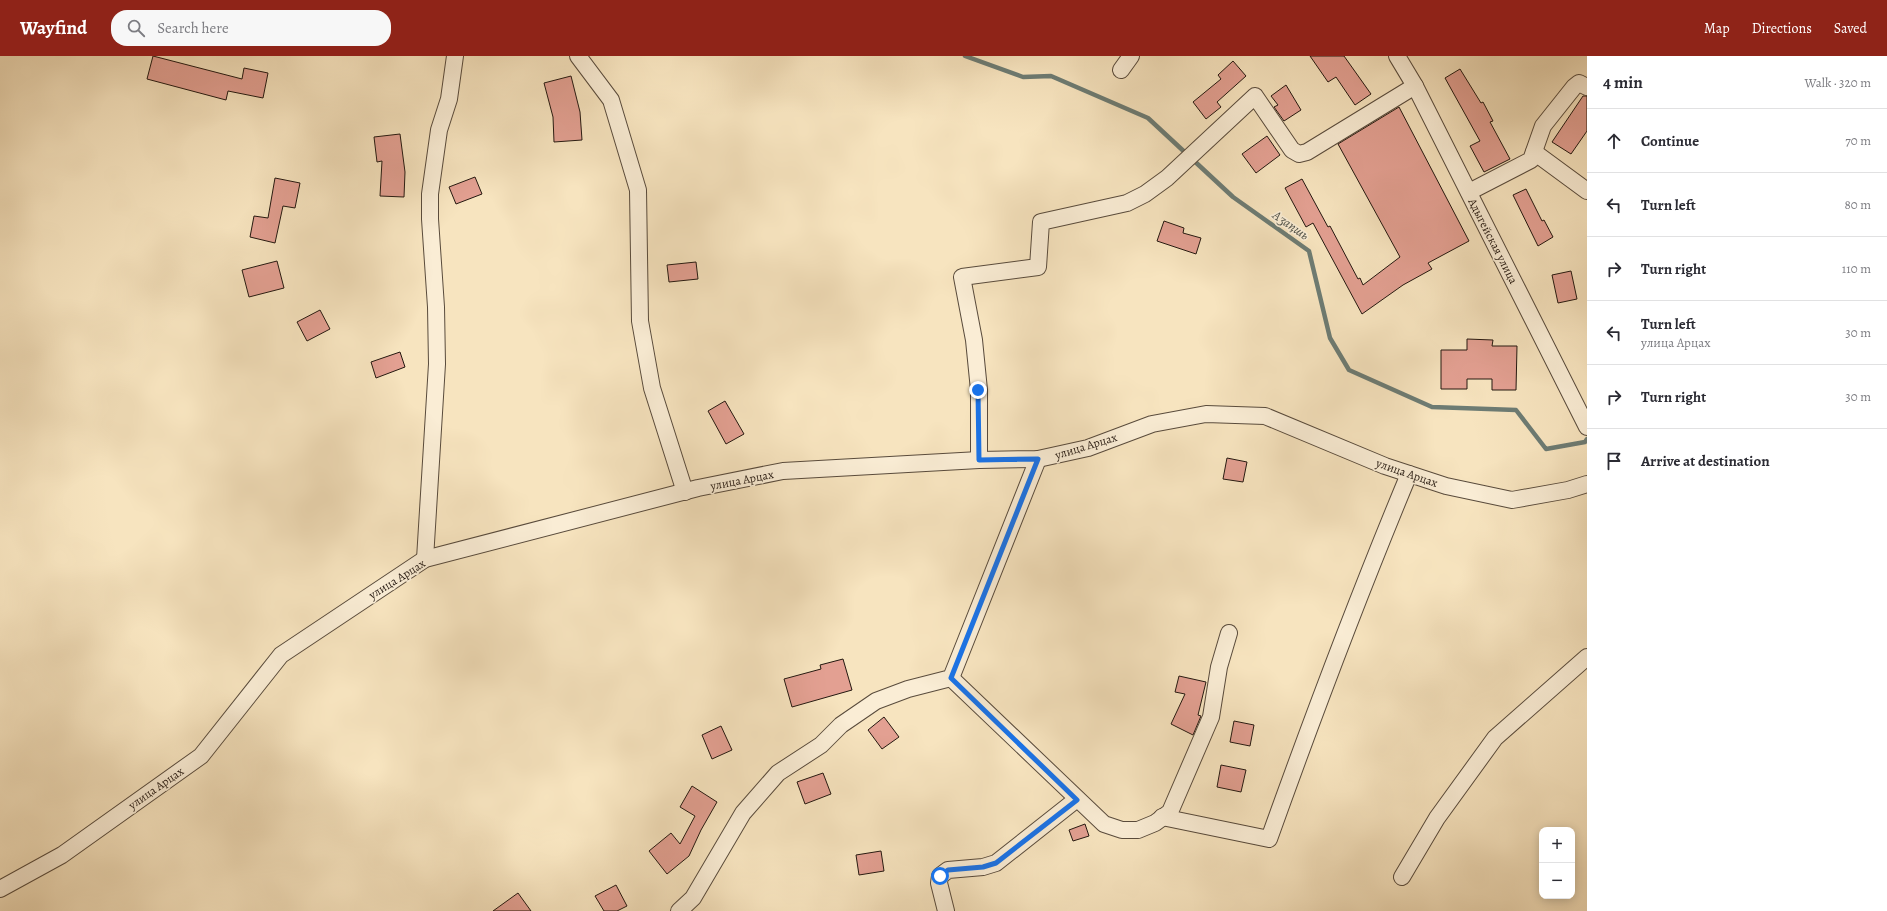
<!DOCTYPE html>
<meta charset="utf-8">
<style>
body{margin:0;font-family:Alegreya,serif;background:#f7f7f7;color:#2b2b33}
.controls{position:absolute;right:12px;bottom:12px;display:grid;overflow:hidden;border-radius:8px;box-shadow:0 2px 10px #0003}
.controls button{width:36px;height:36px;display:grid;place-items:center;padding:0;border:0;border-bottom:1px solid #e1e1e2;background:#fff;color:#2b2b33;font:20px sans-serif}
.stop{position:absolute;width:12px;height:12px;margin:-9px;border:3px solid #1a73e8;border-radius:50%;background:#fff}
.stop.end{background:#1a73e8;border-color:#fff;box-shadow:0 1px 4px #0008}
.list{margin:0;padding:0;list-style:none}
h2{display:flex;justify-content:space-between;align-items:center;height:52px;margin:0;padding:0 16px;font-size:17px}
h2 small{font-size:13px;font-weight:400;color:#7c7c81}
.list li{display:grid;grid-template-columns:26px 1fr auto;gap:12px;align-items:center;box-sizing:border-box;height:64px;padding:0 16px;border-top:1px solid #e1e1e2}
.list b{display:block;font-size:15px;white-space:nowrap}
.list p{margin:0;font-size:13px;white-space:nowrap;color:#7c7c81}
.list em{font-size:13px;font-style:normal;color:#7c7c81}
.icon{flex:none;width:22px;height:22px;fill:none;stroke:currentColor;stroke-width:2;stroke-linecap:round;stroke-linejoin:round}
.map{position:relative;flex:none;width:1587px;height:855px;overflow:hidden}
header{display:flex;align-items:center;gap:24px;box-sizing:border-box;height:56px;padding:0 20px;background:#8f2418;color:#fff}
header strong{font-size:19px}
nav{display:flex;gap:22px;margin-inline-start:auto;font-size:14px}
.search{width:280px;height:36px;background:#f7f7f7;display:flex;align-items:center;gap:10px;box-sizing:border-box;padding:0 14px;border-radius:16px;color:#7c7c81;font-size:15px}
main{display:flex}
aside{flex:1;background:#fff}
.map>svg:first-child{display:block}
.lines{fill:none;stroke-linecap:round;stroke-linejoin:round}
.stream{stroke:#6d7c74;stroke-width:4.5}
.building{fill:#e3a092;stroke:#241810}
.minor-casing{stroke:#594b3c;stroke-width:18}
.minor{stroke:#faedd5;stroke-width:16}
.route{stroke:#1a73e8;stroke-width:5}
.labels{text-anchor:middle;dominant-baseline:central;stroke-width:3.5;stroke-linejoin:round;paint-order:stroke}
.street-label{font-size:12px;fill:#241810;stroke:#faedd5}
.water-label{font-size:13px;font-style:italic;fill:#4f524a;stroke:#faedd5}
</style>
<header>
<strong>Wayfind</strong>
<div class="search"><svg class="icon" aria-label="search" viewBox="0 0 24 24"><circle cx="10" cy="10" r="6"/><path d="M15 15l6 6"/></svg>Search here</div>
<nav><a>Map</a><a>Directions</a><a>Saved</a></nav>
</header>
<main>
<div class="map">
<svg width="1587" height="855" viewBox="0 0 1587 855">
<rect width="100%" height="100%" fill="#f7e4bf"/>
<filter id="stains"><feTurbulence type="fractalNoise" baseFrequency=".005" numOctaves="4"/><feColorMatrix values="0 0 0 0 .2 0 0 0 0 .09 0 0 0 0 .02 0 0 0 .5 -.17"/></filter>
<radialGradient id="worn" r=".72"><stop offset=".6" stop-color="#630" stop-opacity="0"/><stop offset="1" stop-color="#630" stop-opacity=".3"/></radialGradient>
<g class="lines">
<path class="stream" d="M965,0L1023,21L1051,20L1148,62L1233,141L1309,195L1330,282L1349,314L1432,351L1516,354L1546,393L1585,386L1587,383"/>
</g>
<g class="building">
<path d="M153,0L242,23L244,12L268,17L263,42L228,35L226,44L147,23Z"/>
<path d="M1310,0H1344L1371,38L1355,49L1336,21L1328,26Z"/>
<path d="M1233,5L1246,20L1217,46L1221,51L1206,63L1193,46L1221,23L1218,19Z"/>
<path d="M1460,13L1481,47L1483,46L1493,65L1490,66L1510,103L1484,116L1470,90L1480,85L1445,22Z"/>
<path d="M571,20L580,56L582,84L554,86L553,61L544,27Z"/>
<path d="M1286,29L1301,54L1284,65L1274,51L1278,49L1271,40Z"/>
<path d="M1583,40H1587V75L1571,98L1552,86Z"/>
<path d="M1399,51L1469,185L1428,207L1432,213L1403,229L1362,258L1313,167L1306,171L1285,132L1302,123L1328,171L1330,170L1358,223L1360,222L1363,229L1400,201L1338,88Z"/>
<path d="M400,78L405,116L404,141L380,140L382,105L377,106L374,81Z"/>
<path d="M1267,80L1280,99L1256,117L1242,98Z"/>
<path d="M475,121L482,138L456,148L449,131Z"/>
<path d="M275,122L300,127L295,152L283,150L275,187L250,181L254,160L268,162Z"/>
<path d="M1526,133L1542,165L1544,164L1553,181L1538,190L1513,139Z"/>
<path d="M1164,165L1184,172L1183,177L1201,182L1196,198L1157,185Z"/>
<path d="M277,205L284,232L249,241L242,214Z"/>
<path d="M696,206L698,223L669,226L667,209Z"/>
<path d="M1571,215L1577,243L1558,247L1552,219Z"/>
<path d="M320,254L330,273L307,285L297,266Z"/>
<path d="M1467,283L1493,284L1492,290H1517L1516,334H1492V323H1467V333H1441V294H1467Z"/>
<path d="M400,296L405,311L376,322L371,306Z"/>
<path d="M725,345L744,378L726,388L708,355Z"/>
<path d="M1227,402L1247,406L1243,426L1223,423Z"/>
<path d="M843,603L852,634L792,651L784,623L821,613L820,609Z"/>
<path d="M1179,620L1206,626L1198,659L1201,660L1193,679L1171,668L1185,638L1175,636Z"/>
<path d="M884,661L899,681L882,693L868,674Z"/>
<path d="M1234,665L1254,669L1250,690L1230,686Z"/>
<path d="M721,670L732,694L712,703L702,679Z"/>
<path d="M1221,709L1246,714L1241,736L1217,731Z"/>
<path d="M823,717L831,738L805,748L797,726Z"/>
<path d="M692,730L717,746L701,774L689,800L667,818L649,795L671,777L680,788L695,760L680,751Z"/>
<path d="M1085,768L1089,780L1073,785L1069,774Z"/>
<path d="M881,795L884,815L859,819L856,799Z"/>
<path d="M616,829L627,850L617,855H604L595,840Z"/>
<path d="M518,837L531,855H493Z"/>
</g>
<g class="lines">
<g class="minor-casing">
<g id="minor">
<path d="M578,0L611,44L638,134L640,265L652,332L685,436"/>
<path d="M1397,0L1415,30L1587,371"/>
<path d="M1121,14L1131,0"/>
<path d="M1534,96L1587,135"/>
<path d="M1469,136L1531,104L1543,70L1574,31L1579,27L1587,31"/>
<path d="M979,404V334L974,284L962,221L1038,211L1041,166L1127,147L1145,138L1167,122L1255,40L1292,94L1299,98L1307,96L1415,30"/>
<path d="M425,503L437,308L436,251L430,163V138L439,74L449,43L455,0"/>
<path d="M951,622L1104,768L1122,774H1138L1155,767L1170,756L1211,661L1219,611L1229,577"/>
<path d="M1162,761L1269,783C1313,660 1359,538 1409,418"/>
<path d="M1402,821L1437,762L1495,682L1587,601"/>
<path d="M0,833L62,799L201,700L281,599L425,503L698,432L783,415L979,404L1038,403L1088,392L1152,368L1206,358L1265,360L1385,410L1446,430L1512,444L1568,434L1587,428"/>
<path d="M679,855L693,842L743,757L778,717L821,689L841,669L876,645L908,633L951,622L1038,403"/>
<path d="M946,855L939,827L940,820L948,814L983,811L996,807L1077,743"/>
</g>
</g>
<use href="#minor" class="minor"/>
</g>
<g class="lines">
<path class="route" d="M940,820L948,814L983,811L996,807L1077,744L951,622L1038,403L979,404L978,334"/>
</g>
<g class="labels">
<g class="street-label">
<text transform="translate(1493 185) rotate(63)">Адыгейская улица</text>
<text transform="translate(1086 390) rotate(-17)">улица Арцах</text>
<text transform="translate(1407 417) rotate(19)">улица Арцах</text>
<text transform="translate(742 424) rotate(-11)">улица Арцах</text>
<text transform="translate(397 523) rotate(-32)">улица Арцах</text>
<text transform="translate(156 732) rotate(-35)">улица Арцах</text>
</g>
<g class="water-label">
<text transform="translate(1291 169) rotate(35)">Аӡаԥшь</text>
</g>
</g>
<rect width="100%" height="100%" filter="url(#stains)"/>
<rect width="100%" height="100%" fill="url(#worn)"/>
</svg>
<div class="controls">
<button>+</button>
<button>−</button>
</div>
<div class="stop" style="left:940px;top:820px"></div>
<div class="stop end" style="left:978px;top:334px"></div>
</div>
<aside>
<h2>4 min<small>Walk · 320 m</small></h2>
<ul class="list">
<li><svg class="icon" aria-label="ahead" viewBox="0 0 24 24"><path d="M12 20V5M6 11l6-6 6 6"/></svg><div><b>Continue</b></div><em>70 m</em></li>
<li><svg class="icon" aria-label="left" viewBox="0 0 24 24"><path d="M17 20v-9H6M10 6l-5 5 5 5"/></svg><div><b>Turn left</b></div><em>80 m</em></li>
<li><svg class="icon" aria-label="right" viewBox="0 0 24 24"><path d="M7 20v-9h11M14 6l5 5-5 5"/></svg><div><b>Turn right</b></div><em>110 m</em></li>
<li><svg class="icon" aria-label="left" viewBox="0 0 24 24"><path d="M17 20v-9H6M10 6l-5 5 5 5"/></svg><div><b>Turn left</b><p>улица Арцах</p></div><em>30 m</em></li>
<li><svg class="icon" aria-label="right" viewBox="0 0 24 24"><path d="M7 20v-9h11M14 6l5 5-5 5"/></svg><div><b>Turn right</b></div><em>30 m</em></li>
<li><svg class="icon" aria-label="arrive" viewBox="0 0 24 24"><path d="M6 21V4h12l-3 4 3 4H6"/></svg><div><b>Arrive at destination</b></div></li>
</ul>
</aside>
</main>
